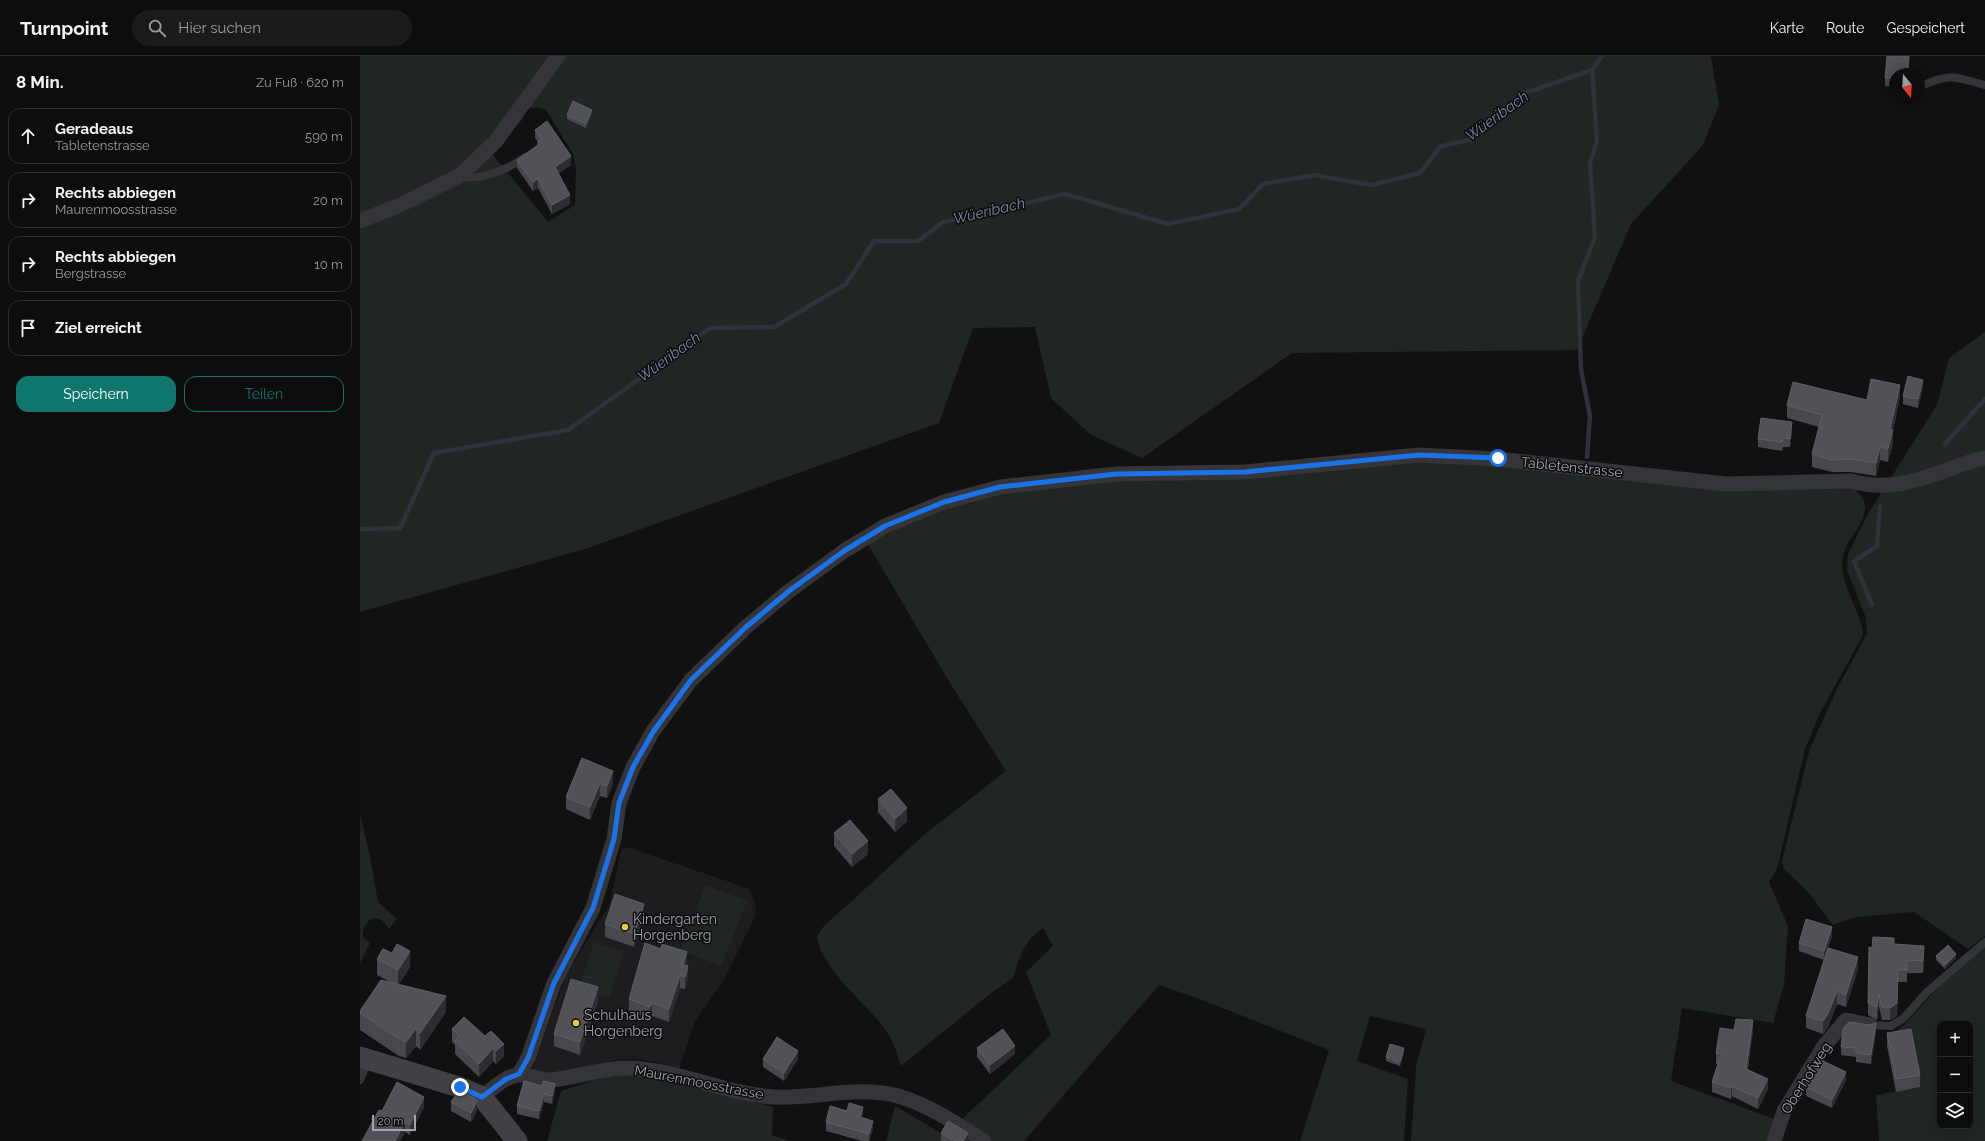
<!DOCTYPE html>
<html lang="de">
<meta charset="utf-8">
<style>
body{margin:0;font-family:Raleway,sans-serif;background:#1b1b1c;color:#f1f3f6}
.controls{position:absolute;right:12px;bottom:12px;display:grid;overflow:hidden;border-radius:8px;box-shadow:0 2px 10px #0003}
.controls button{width:36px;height:36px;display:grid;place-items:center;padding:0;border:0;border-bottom:1px solid #2d2d2e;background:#0d0d0e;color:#f1f3f6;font:20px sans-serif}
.compass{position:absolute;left:1529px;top:12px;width:36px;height:36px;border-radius:50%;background:#0d0d0e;box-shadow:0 2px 10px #0003;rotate:162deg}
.scale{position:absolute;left:12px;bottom:10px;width:44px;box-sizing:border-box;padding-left:4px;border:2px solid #a4a4b1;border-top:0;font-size:11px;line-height:14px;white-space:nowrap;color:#a4a4b1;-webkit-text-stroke:3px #0c0c0d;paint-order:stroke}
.stop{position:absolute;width:12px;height:12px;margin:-9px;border:3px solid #1a73e8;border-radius:50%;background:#fff}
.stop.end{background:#1a73e8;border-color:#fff;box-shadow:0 1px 4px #0008}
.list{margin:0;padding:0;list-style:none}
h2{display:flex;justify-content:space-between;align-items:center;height:52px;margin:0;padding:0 16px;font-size:17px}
h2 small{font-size:13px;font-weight:400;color:#9a9c9e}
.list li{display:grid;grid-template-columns:26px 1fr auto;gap:12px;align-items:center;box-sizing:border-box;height:56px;margin:0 8px 8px;padding:0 8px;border:1px solid #2d2d2e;border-radius:12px}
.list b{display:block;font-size:15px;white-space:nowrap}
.list p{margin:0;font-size:13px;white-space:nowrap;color:#9a9c9e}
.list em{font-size:13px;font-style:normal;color:#9a9c9e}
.actions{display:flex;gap:8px;padding:12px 16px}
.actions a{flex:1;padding:9px 0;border:1px solid #0f766e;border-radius:12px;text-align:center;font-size:14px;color:#0f766e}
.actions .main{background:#0f766e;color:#fff}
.icon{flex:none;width:22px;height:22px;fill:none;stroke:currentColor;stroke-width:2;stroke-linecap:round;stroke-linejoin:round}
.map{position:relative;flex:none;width:1625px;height:1085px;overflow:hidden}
header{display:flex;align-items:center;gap:24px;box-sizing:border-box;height:56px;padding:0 20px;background:#0d0d0e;border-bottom:1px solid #2d2d2e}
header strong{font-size:19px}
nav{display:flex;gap:22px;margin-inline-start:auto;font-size:14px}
.search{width:280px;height:36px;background:#1b1b1c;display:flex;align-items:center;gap:10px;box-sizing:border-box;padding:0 14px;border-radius:22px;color:#9a9c9e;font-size:15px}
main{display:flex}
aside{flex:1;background:#0d0d0e}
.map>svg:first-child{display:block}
.built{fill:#1d1d1f}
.green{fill:#202622;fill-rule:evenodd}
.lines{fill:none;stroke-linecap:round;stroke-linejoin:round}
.stream{stroke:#2e323b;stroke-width:4.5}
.lane{stroke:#353439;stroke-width:8}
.street{stroke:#353439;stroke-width:15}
.secondary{stroke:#404046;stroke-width:21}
.wall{fill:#47474d}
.shaded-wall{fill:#2d2d31}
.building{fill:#515157;stroke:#5e5e65}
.route{stroke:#1a73e8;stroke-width:5}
.poi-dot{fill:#ddcf3d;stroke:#0c0c0d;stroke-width:1.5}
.labels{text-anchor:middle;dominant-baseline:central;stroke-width:3;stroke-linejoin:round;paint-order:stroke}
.street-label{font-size:14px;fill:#a4a4b1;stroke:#0c0c0d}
.poi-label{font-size:14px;fill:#a4a4b1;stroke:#0c0c0d;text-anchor:start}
.water-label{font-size:15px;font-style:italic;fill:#7d8aa9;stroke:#0c0c0d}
</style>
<header>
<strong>Turnpoint</strong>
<div class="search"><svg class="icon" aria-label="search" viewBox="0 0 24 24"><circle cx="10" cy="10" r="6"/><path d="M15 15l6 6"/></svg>Hier suchen</div>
<nav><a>Karte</a><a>Route</a><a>Gespeichert</a></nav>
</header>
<main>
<aside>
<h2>8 Min.<small>Zu Fuß · 620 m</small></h2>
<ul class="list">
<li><svg class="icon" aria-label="ahead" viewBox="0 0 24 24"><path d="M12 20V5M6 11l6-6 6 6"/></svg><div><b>Geradeaus</b><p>Tabletenstrasse</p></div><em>590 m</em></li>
<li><svg class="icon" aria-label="right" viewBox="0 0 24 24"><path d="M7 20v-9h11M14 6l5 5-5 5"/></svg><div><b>Rechts abbiegen</b><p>Maurenmoosstrasse</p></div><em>20 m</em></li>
<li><svg class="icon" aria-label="right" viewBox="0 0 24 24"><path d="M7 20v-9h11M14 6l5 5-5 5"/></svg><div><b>Rechts abbiegen</b><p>Bergstrasse</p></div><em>10 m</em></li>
<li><svg class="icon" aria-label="arrive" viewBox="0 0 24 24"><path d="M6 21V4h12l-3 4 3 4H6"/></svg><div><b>Ziel erreicht</b></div></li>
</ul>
<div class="actions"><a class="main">Speichern</a><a>Teilen</a></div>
</aside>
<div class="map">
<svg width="1625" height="1085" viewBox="0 0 1625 1085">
<rect width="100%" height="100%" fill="#111112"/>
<path class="built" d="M267,791L390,833L395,848L396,859L365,922L335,965L319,1013L297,1006L272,1003L255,1004L235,1008L215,1016L196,1019L175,1016L173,1011L175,1004L206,920L250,847L261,794Z"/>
<g class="green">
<path d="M0,0H1351L1359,49L1343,89L1271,168L1217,294L932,297L782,402L731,379L691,342L675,271L613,272L579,367L225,493L0,556ZM177,51L185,53L189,59L213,98L216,113L215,149L188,166L131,96L161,65L167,53Z"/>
<path d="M1625,276V880L1608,893L1554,856L1496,861L1473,869L1448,836L1424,813L1422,805L1450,692L1479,629L1507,578L1506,562L1487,514L1488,498L1509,456L1577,349L1589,302Z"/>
<path d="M1058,404L1494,432C1498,437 1505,443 1505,450C1506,468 1486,483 1483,500C1478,529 1501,552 1503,579L1461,655L1445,693L1417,813L1409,826L1428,870L1424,928L1413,967L1322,952L1311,1025L1417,1064L1410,1085H1051L1056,1010L1066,973L1010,960L997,1005L1048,1023L1044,1085H940L969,994L845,945L799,929L664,1085H631L600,1065L691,979L666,916L693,890L683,872C665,883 659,902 653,922L631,937L541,1010C537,997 533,984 525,973C505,946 461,913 457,880L462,872L565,778L646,715L590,627L506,485L612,442L736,425Z"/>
<path d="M0,758L10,800L18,846L37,863L29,873C20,855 2,862 3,881L10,887L0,907Z"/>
<path d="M346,829L387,845L361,910L320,894Z"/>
<path d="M234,886L264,896L249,942L219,932Z"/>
<path d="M1625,890V1085H1519L1516,1039L1560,1031L1532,978C1554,963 1564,945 1582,927C1596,914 1611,902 1625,890ZM1580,968H1610V1070H1580Z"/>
<path d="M259,1016L299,1022L413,1051L412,1079L429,1085H187L201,1035Z"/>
<path d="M535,1050L594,1085H526Z"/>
</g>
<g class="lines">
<g class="stream">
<path d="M1585,388L1625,343"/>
<path d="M1227,401L1230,360L1221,313L1218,225L1235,181L1230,107L1237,85L1232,14"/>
<path d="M0,473L40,472L74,397L208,374L350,272L414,271L486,228L514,185H558L583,166L705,138L808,168L879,153L903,128L954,119L1011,129L1060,117L1081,90L1110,84L1165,37L1232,14L1242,0"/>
<path d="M1512,549L1494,505L1517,490L1520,450"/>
</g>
<g class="lane">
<path d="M1559,31C1591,16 1593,21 1625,29"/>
<path d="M97,121C122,124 145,115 165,101"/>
<path d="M1510,969L1531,970L1544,962L1567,936L1625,886"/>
<path d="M0,1024L8,1005"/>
</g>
<g class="street">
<path d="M0,165L40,149L97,121L107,113L136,85L198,0"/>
<path d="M159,1018L168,1002L194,927L233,852L254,783L259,747L273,711L293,675L331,624L386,571L429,535L484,495L525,470L584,446L640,431L756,418L885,416L1059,399L1138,403L1366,428L1491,425C1537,438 1573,418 1615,404L1625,402"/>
<path d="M122,1041C132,1033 147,1018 161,1019C171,1019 181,1024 191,1024C216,1022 241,1012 266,1012C316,1012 363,1038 414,1041C455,1043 498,1029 538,1040C569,1049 597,1068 624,1085"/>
<path d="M1414,1085L1424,1055L1464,990L1486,964L1510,969"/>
</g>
<path class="secondary" d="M0,1001L99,1031L122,1041L157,1085"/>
</g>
<g class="wall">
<path d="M1549,0V4L1535,18V31L1525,30V22Z"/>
<path d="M232,58L226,72L207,63V59Z"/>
<path d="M175,74L211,109L198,118L210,148L192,158L178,132L173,135L157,112V104L178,89V86L175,82Z"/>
<path d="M1563,332L1558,352L1543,348V340Z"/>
<path d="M1540,341L1533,374V387L1528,406L1520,404L1516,420L1491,416H1472L1452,411V398L1459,371L1427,362V349Z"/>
<path d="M1432,374L1430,391H1423L1422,395L1398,391V383Z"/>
<path d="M222,702L253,728L247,742L240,740L230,764L206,753V741Z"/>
<path d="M518,743L547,765L535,776L518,756Z"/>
<path d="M474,777L508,798L492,811L474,790Z"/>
<path d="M284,860L274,891L245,881V868Z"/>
<path d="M1472,880L1468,892L1498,913L1486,951L1477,948L1468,971L1463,978L1446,972V960L1464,904L1439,895V887Z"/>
<path d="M1534,888L1564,902L1563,917H1547V926H1538L1537,960L1530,964H1522L1519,950L1517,964L1508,959V947L1512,892Z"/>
<path d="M1576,900L1596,902L1585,913L1576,904Z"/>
<path d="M17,903L50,911L39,928L86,956L60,994L56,990L46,1002L39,1000L0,974V955L32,927L17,919Z"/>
<path d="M327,910L328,923L325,933L320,932L309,966L292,960L290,963L269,955V943Z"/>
<path d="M238,944L220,999L194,990V978Z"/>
<path d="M104,961L144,1000L136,1008L133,1005L119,1021L95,998V989L92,986V973Z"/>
<path d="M1374,974H1393L1388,1013L1408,1033L1398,1053L1372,1040L1371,1043L1352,1036V1026L1358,1008H1356V997Z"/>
<path d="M1516,976L1511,1008L1496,1006V1001L1481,999V991Z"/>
<path d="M1527,977L1560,1019V1031L1536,1036L1527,990Z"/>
<path d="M617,992L655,998L630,1018L617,1001Z"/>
<path d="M1044,997L1040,1010L1026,1005V1001Z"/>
<path d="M403,1003H438L424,1025L403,1011Z"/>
<path d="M1486,1024L1472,1052L1446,1040V1031Z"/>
<path d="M164,1025L195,1036L192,1048L184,1046L179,1063L157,1058V1050Z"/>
<path d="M91,1046L117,1054L111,1066L91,1055Z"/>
<path d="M64,1051L50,1079L45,1076L40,1085H2L22,1055Z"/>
<path d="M503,1059L502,1062L513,1073L509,1085H502L466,1075V1066Z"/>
<path d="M581,1077L608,1085H581Z"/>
</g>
<g class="shaded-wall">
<path d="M232,54V58L226,72V68Z"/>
<path d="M211,100V109L195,120V111Z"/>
<path d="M178,123V132L173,135V126Z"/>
<path d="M210,139V148L192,158V149Z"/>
<path d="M1563,324V332L1558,352V343Z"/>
<path d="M1540,329V341L1531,381L1533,374V387L1528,406V393L1530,373Z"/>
<path d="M1432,366V374L1430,391V383Z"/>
<path d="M1520,391V404L1516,420V407Z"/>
<path d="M253,715V728L247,742V730Z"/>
<path d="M240,727V740L230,764V751Z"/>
<path d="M547,752V765L535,776V763Z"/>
<path d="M508,785V798L492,811V798Z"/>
<path d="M284,848V860L274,891V878Z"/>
<path d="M1472,871V880L1464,904V895Z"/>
<path d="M1564,890V902L1563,917V905Z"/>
<path d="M50,895V911L38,930V914Z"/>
<path d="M327,896V909L323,922V909Z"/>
<path d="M1596,898V902L1585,913V909Z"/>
<path d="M1498,901V913L1486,951V939Z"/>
<path d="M328,910V923L325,933V921Z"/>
<path d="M1538,914L1537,960L1530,964V952Z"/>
<path d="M320,919V932L309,966V953Z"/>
<path d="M238,931V944L220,999V986Z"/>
<path d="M1477,935V948L1468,971L1463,978V965Z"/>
<path d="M1519,938V950L1517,964V951Z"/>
<path d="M86,940V956L60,994V977Z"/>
<path d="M292,947V960L290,963V951Z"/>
<path d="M1393,964V974L1386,1023V1013Z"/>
<path d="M1516,967V976L1511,1008V999Z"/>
<path d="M56,973V990L46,1002V986Z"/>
<path d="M144,988V1000L136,1008V995Z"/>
<path d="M655,990V998L630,1018V1009Z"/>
<path d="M133,992V1005L119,1021V1008Z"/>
<path d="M1044,992V997L1040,1010V1006Z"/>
<path d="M438,995V1003L424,1025V1017Z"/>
<path d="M1486,1016V1024L1472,1052V1044Z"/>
<path d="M1408,1023V1033L1398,1053V1042Z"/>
<path d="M195,1028V1036L192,1048V1040Z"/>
<path d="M1372,1030V1040L1371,1043V1032Z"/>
<path d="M184,1038V1046L179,1063V1055Z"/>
<path d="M64,1041V1051L50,1079V1069Z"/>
<path d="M117,1045V1054L111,1066V1057Z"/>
<path d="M503,1051V1059L500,1070V1061Z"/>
<path d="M513,1065V1073L509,1085V1078Z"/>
<path d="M45,1066V1076L40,1085H35Z"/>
<path d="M608,1077V1085H603Z"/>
</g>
<g class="building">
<path d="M1527,0H1549L1548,18H1535V22H1525Z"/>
<path d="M213,45L232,54L226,68L207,59Z"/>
<path d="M187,65L211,100L195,111L210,139L192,149L178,123L173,126L157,104L178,89V85L182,83L175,74Z"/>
<path d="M1548,320L1563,324L1558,343L1543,340Z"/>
<path d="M1511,323L1540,329L1530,373L1533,374L1528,393L1520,391L1516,407L1491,403L1472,404L1452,398L1462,359L1427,349L1433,326L1507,344Z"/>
<path d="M1401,362L1432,366L1430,383L1423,382L1422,386L1398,383Z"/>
<path d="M222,702L253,715L247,730L240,727L230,751L206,741Z"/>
<path d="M531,733L547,752L535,763L518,743Z"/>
<path d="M490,764L508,785L492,798L474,777Z"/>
<path d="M255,838L284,848L274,878L245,868Z"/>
<path d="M1446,863L1472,871L1464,895L1439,887Z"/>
<path d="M1513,881L1534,882V888L1564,890L1563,905L1547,904V914H1538L1537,947L1530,952L1522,951L1519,938L1517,951L1508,947L1509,891L1512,892Z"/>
<path d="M285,887L301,893L302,888L327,896L323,909L328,910L325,921L320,919L309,953L292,947L290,951L269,943Z"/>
<path d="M37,888L50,895L38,914L17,903L23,893L32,897Z"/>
<path d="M1588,889L1596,898L1585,909L1576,900Z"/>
<path d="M1468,892L1498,901L1486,939L1477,935L1468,958L1463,965L1446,960Z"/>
<path d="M211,923L238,931L220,986L194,978Z"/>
<path d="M21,924L86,940L60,977L56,973L46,986L39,983L0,957V955Z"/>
<path d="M104,961L125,980L131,975L144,988L136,995L133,992L119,1008L95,985L99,980L92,973Z"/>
<path d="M1376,963L1393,964L1386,1013L1408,1023L1398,1042L1372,1030L1371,1032L1352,1026L1361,998L1356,997L1360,972L1374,974Z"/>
<path d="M1489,966L1509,969L1516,967L1511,999L1496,997V992L1481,991L1483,973Z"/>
<path d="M643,973L655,990L630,1009L617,992Z"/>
<path d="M1551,973L1560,1019L1536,1023L1527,977Z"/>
<path d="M417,981L438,995L424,1017L403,1003Z"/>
<path d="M1030,988L1044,992L1040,1006L1026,1001Z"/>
<path d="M1461,1004L1486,1016L1472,1044L1446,1031Z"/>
<path d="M164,1025L182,1030L183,1025L195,1028L192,1040L184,1038L179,1055L157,1050Z"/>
<path d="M37,1026L64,1041L50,1069L45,1066L35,1085H2L19,1054L22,1055Z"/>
<path d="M98,1035L114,1042L117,1045L111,1057L91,1046Z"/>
<path d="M489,1047L503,1051L500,1061L513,1065L509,1078L466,1066L470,1050L487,1055Z"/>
<path d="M588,1065L608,1077L603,1085H595L581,1077Z"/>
</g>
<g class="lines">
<path class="route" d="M100,1031L122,1041L146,1023L159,1018L168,1002L194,927L233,852L254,783L259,747L273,711L293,676L331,624L386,571L429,535L484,495L525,470L584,446L640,431L756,418L885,416L1059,399L1138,402"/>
</g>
<g class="poi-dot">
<circle cx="265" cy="871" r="4"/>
<circle cx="216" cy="967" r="4"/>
</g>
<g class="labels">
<g class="street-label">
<text transform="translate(1212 411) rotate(6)">Tabletenstrasse</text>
<text transform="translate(1446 1022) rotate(-58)">Oberhofweg</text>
<text transform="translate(339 1026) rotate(11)">Maurenmoosstrasse</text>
</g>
<g class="poi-label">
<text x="273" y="863">Kindergarten<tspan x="273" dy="16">Horgenberg</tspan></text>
<text x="224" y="959">Schulhaus<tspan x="224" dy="16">Horgenberg</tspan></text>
</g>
<g class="water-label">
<text transform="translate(1137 60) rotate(-36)">Wüeribach</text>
<text transform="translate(629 155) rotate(-13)">Wüeribach</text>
<text transform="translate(309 301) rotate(-36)">Wüeribach</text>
</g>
</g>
</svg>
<div class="controls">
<button>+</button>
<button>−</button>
<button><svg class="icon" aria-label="layers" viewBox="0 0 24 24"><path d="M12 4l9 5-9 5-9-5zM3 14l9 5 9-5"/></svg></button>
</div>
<svg class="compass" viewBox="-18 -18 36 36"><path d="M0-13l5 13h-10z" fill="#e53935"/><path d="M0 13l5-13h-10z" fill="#9a9c9e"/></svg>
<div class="scale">20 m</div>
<div class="stop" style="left:1138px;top:402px"></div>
<div class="stop end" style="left:100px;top:1031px"></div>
</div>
</main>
